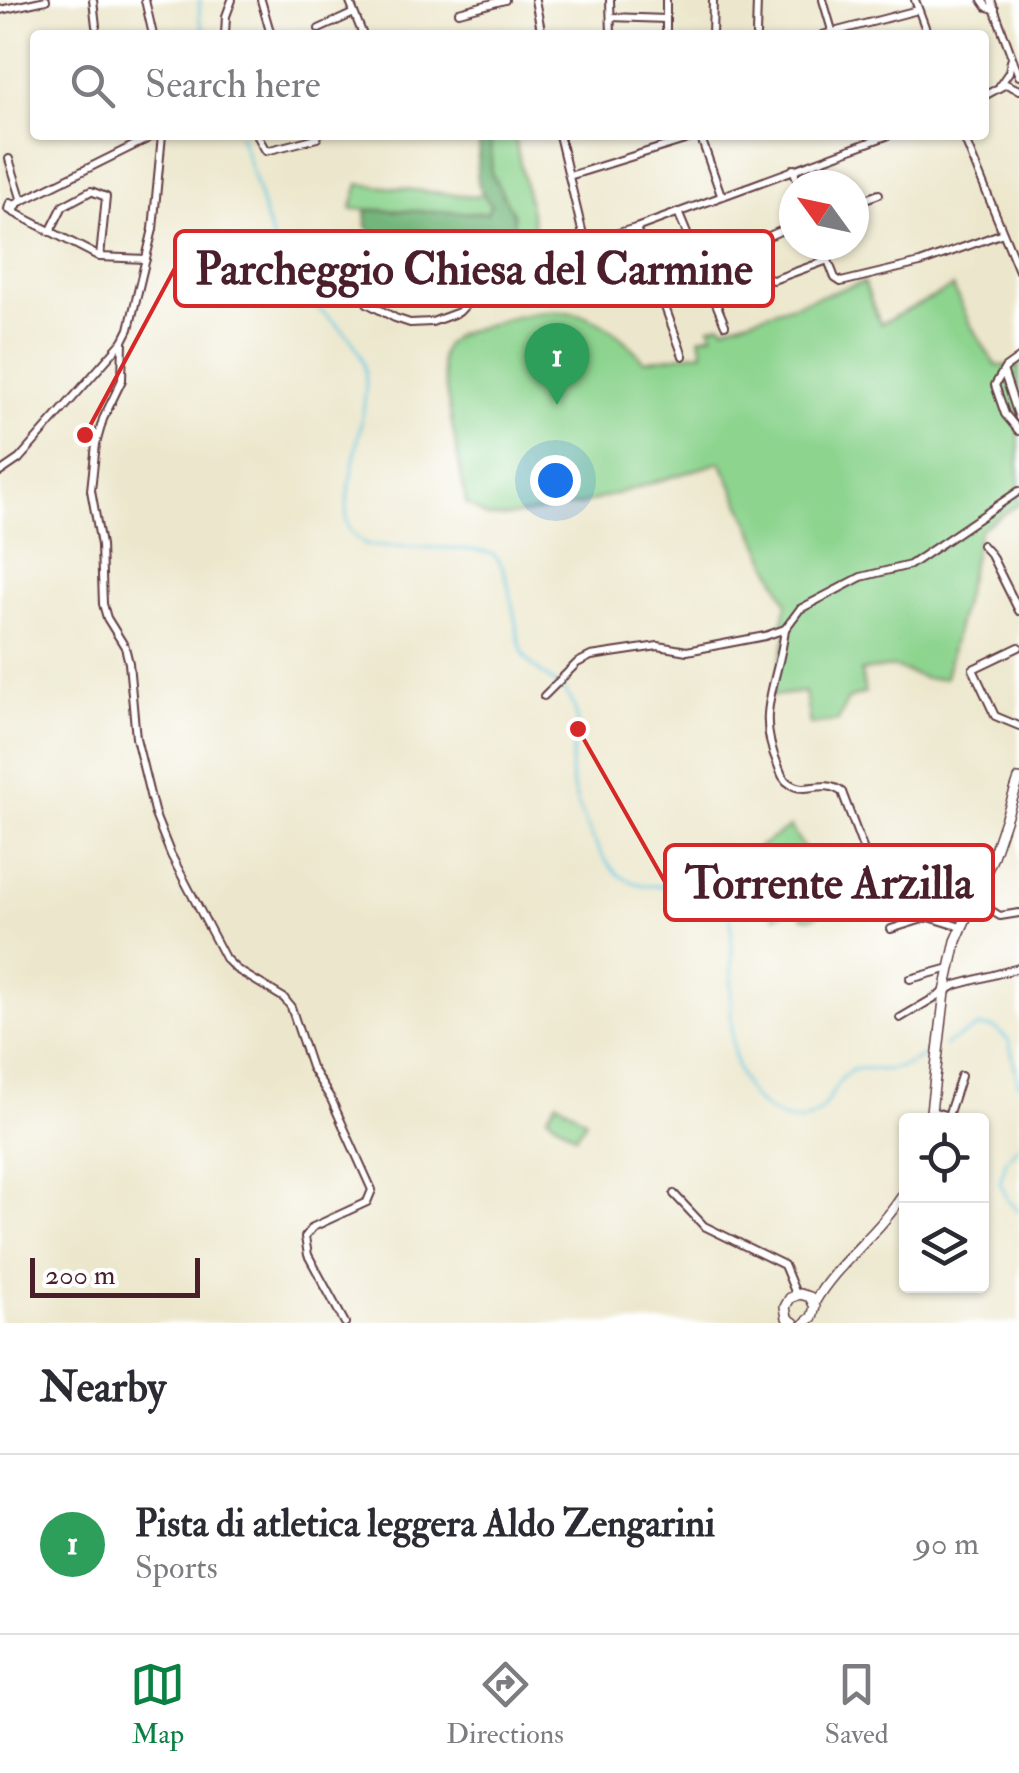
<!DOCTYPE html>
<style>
body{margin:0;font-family:"IM FELL Double Pica",serif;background:#f7f7f7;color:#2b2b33}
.controls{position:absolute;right:30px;bottom:30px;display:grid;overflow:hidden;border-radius:10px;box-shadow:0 2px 8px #0004}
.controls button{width:90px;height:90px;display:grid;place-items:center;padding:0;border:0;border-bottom:2px solid #e1e1e2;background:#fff;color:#2b2b33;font:50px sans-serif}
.compass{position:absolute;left:779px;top:170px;width:90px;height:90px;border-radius:50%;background:#fff;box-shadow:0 2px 8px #0004;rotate:303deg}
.scale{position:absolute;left:30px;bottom:25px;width:170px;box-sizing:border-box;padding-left:10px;border:5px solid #4a1f2b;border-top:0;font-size:28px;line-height:35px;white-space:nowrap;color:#4a1f2b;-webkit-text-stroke:8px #fff;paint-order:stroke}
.you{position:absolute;left:555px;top:480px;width:35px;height:35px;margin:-25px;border:8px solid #fff;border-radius:50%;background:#1a73e8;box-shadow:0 0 0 15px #1a73e833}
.badge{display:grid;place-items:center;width:65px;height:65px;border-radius:50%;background:#0b8043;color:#fff;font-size:32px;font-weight:700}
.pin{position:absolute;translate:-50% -82px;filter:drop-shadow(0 2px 5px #0008)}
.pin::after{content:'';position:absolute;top:52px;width:35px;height:30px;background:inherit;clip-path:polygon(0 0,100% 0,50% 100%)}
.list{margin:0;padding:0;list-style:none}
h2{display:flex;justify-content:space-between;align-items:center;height:130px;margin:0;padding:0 40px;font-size:42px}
h2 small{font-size:32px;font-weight:400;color:#7c7c81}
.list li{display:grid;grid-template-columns:65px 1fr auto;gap:30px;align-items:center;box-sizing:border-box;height:180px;padding:0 40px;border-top:2px solid #e1e1e2}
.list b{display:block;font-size:38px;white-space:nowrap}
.list p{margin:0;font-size:32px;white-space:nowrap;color:#7c7c81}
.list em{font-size:32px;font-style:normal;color:#7c7c81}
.icon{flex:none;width:55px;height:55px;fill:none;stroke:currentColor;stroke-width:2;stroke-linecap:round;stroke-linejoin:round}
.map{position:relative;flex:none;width:1019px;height:1323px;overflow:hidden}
.search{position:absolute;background:#fff;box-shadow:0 2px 8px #0004;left:30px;right:30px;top:30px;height:110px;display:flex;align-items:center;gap:25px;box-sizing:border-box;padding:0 35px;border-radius:10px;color:#7c7c81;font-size:38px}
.sheet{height:310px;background:#fff}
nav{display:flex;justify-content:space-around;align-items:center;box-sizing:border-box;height:140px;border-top:2px solid #e1e1e2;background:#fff;font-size:28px;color:#7c7c81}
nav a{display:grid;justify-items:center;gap:5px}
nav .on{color:#0b8043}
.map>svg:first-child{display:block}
.green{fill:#8dd48f;stroke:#6c7a5d;stroke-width:2.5}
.forest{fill:#72b67a;stroke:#5e6a52;stroke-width:2.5}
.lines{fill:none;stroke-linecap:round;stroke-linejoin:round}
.stream{stroke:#61c5df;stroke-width:2.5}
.minor-casing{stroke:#623d43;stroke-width:10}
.major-casing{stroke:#623d43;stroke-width:12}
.minor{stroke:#fff;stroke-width:6}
.major{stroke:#fff;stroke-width:9}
.leader{fill:none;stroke:#d62828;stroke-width:4}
.callout-dot{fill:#d62828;stroke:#fff;stroke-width:4}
.callout{fill:#fff;stroke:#d62828;stroke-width:4}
.callout-label{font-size:45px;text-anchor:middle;font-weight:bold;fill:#4a1f2b}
</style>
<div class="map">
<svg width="1019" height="1323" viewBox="0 0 1019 1323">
<rect width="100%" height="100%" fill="#fff"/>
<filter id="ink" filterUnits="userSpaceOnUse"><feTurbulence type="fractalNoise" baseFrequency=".01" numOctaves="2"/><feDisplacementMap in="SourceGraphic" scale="20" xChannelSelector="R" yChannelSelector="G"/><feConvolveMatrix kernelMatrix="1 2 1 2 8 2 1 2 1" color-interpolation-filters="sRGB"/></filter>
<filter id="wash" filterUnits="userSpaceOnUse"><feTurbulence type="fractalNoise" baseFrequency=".0048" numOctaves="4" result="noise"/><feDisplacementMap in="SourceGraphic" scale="40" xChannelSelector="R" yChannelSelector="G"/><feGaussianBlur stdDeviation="2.25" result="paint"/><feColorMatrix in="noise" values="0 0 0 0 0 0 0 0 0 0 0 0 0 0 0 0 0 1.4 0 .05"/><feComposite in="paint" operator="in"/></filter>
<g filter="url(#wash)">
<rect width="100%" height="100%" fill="#ece7cc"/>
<g class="green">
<path d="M490,135H514L540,254L516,260L513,213L492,175Z"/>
<path d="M359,184L476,197L482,194L492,205L487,213L351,209Z"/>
<path d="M864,282L880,324L953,287L970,324L996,366L1019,365V504L980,529L945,678L926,679L893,667L861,671L865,693L848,699L838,721L810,725L805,692L772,696L788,628L782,626L787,603L721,462L579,505L505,517H487L466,503L441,361C442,347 447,341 459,334C473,328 489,325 504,320C567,302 602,311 644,361L703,352L700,337L713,334L710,327L721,323L724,327Z"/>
<path d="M790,827L807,853L799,859L827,909L813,918L803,917L795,907L775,917L735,862Z"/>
<path d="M557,1101L586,1120L576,1136L547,1116Z"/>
</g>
<path class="forest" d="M480,135H490L492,175L513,213L515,249L504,250L498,262L375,258L374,233L367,227L366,210L487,213L491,205C468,178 480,166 480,135Z"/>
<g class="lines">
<g class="stream">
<path d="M200,0L199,17L205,35"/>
<path d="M239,135C259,181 264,235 291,278C312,313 358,327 365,371C371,410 337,506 349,529C352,535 361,541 365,545C386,547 483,547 494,555C512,571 513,626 522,650C531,674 563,681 573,704C583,726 570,750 571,772C571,797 598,858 618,874C631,884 645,886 661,886L683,867L705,865C710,869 718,875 721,881C752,945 700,1071 771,1112C781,1118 795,1124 807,1119C831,1111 832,1079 853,1070C864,1066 872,1070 883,1070C901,1070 917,1059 933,1051"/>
<path d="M944,1045L978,1027L995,1028L1009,1041L1019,1084"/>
<path d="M1019,1145L1006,1161L1000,1183L1009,1202L1019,1211"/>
</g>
</g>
</g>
<g filter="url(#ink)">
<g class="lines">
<g class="minor-casing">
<g id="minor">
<path d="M93,0L96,26"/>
<path d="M145,0L153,35"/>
<path d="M261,0L271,35"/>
<path d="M349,0L363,35"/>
<path d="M535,0L542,35"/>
<path d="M610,0L611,35"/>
<path d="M666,0V35"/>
<path d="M823,0L833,34"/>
<path d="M915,0L928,35"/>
<path d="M982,0L987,7L995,9"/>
<path d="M991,0L1019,76"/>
<path d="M0,10L46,0"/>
<path d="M459,12L505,0"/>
<path d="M611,17L666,19"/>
<path d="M319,29L354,13"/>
<path d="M225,35L226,16L232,0"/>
<path d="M712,35L713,0"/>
<path d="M756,35L757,0"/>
<path d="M822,35L914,11"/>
<path d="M1000,85L1009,72L1011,61"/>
<path d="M984,96L1006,84L1019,90"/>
<path d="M257,135L266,151L317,138"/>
<path d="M559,135L585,243"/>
<path d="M700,135L721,195"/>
<path d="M963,135L1019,271"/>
<path d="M9,159L22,201"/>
<path d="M793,169L799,185"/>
<path d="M569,176L701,135"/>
<path d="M10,203L17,206L13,212L8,209Z"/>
<path d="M854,203L879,194"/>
<path d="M16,204L155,135"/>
<path d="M13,212L100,257L146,259"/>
<path d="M678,212L725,325"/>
<path d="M794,225L753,243L763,277L773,280L828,260"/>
<path d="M636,228L683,356"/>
<path d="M50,232L63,206L91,191L106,197L100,257"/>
<path d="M822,245L835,278L841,282L920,263L1003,233"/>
<path d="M367,303L395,318L410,323L432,322L459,312L503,266L636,228L889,135"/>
<path d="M123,341L122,380L103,419L96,444L91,490L101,545L103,604L107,618L125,647L129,663L136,738L155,815L171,855L225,958L236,969L284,998L291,1007L311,1067L331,1099L372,1190L367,1202L313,1227L305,1237L308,1255L345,1323"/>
<path d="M1019,358L1005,368L995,385L1005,414L1019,431"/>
<path d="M1004,373L1019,418"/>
<path d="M0,472L19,459L123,341L129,329L153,229L162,135"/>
<path d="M982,545L991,555L1019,611"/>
<path d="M785,629C779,683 754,711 778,765C781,773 783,780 790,784C807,795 822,778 842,792L875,880L881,884L975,859H991"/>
<path d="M1019,647L973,669L995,716L1019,726"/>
<path d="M544,696L577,663L591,656L658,646L687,651L765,636L785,629L800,609L861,577L910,565L1019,491"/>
<path d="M961,863L985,876"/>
<path d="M974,900L1000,916L1019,913"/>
<path d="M891,929L929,917L961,927"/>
<path d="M910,979L950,968"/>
<path d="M900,1018L956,985L1019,968"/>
<path d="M932,1111L948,1116L961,1076"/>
<path d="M674,1194L704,1226L784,1265L796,1294"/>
</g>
</g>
<g class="major-casing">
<g id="major">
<path d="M930,1120L945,992L956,941L992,859L1019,779"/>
<path d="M814,1303C837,1262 880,1234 906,1190"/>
<path d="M794,1323L787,1318L785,1307L790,1298L800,1294L810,1297L815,1307L812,1317L805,1323"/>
</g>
</g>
<use href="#minor" class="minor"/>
<use href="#major" class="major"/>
</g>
</g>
<path class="leader" d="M85 435L175 268M578 729L665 882"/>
<g class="callout-dot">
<circle cx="85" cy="435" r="10"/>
<circle cx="578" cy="729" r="10"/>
</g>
<g class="callout">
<rect x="175" y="231" width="598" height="75" rx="10"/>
<rect x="665" y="845" width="328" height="75" rx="10"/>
</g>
<g class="callout-label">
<text x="474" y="284">Parcheggio Chiesa del Carmine</text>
<text x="829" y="898">Torrente Arzilla</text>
</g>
</svg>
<div class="controls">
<button><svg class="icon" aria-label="locate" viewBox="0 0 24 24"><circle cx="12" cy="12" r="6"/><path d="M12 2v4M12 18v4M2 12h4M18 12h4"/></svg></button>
<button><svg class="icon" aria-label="layers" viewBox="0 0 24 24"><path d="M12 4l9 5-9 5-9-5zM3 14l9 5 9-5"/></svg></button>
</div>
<svg class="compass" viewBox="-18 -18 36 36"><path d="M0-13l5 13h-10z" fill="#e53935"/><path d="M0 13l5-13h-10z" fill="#7c7c81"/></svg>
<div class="scale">200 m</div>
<div class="you"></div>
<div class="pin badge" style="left:557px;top:405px;background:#2e9e5b">1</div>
<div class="search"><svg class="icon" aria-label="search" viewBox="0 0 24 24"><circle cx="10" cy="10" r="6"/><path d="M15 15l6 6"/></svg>Search here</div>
</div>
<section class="sheet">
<h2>Nearby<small></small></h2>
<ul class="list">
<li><span class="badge" style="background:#2e9e5b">1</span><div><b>Pista di atletica leggera Aldo Zengarini</b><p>Sports</p></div><em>90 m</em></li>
</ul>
</section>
<nav>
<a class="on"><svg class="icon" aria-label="map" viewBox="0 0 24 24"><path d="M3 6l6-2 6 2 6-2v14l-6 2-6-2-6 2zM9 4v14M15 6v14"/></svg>Map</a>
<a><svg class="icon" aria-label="directions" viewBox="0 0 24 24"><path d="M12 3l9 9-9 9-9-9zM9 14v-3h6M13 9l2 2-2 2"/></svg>Directions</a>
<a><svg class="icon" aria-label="saved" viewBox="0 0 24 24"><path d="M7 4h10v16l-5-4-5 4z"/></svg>Saved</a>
</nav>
